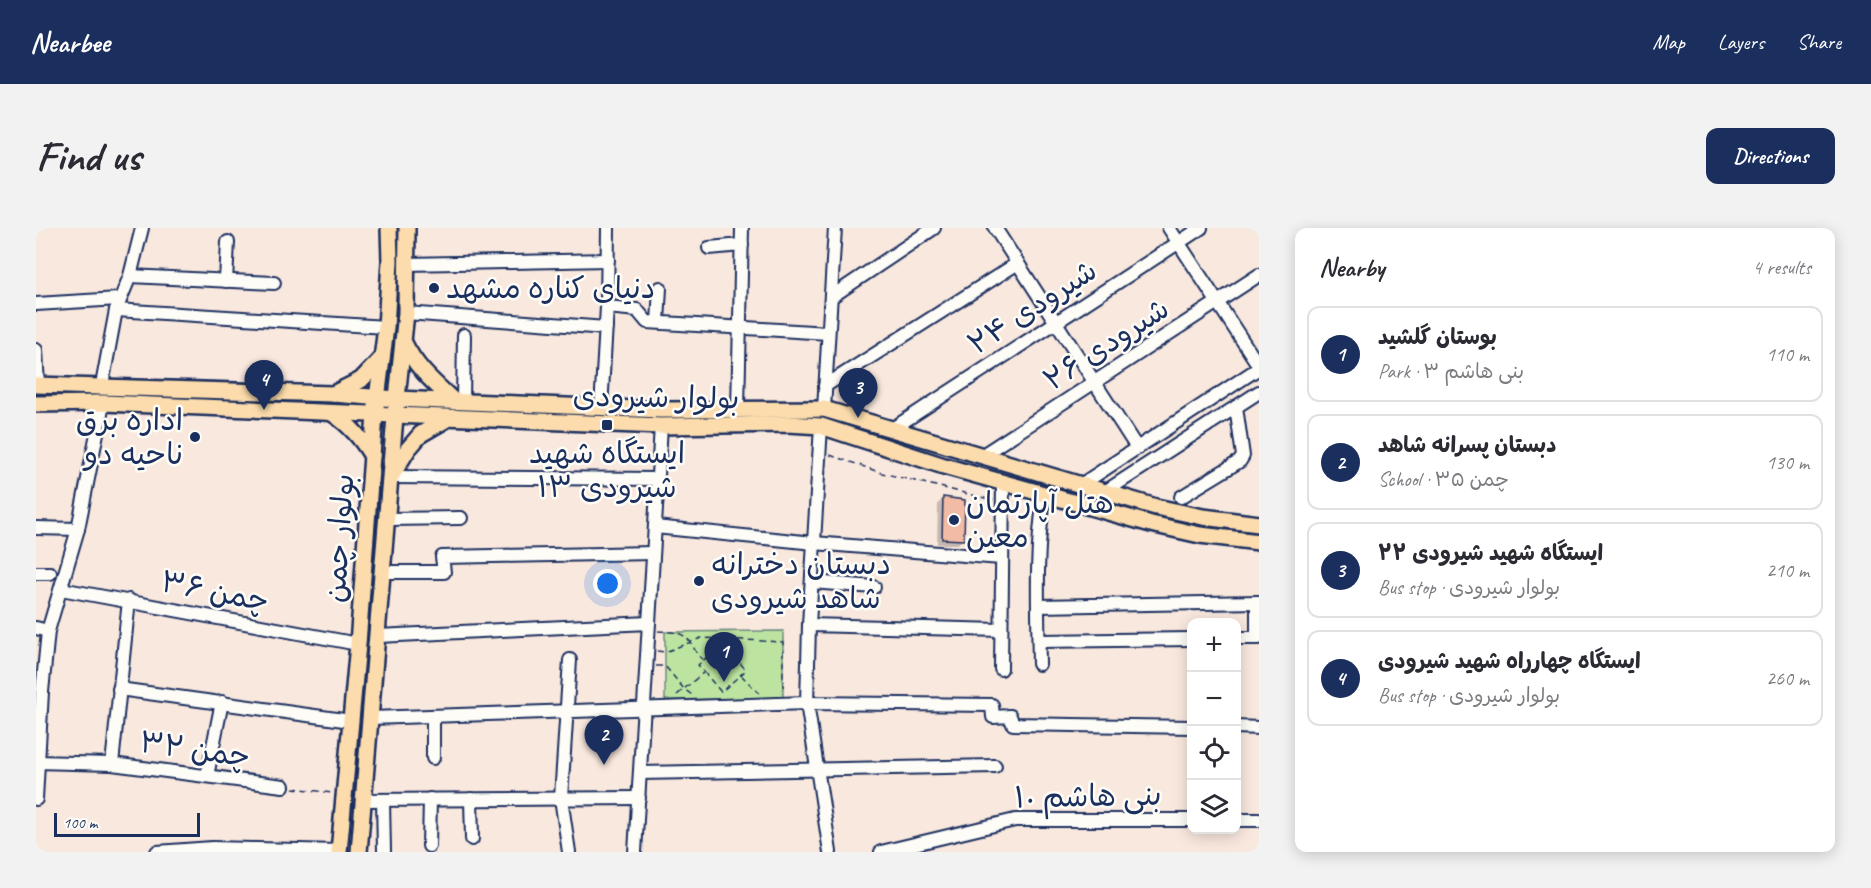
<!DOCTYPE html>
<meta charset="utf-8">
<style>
body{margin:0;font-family:Caveat,"Playpen Sans Arabic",sans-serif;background:#f2f2f3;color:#2b2b33}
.controls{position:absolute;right:18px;bottom:18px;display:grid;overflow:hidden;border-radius:12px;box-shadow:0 3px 15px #0003}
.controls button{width:54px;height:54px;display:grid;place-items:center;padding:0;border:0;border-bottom:2px solid #e1e1e2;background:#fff;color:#2b2b33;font:30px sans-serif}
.scale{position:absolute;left:18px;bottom:15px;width:146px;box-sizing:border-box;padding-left:6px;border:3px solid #1b2f5e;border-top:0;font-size:16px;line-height:21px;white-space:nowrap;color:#1b2f5e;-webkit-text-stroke:4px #fdfcf7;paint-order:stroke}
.you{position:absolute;left:572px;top:356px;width:21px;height:21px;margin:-15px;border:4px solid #fff;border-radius:50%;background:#1a73e8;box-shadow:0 0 0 9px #1a73e833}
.badge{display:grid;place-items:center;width:39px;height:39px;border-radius:50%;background:#1b2f5e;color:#fff;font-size:20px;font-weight:700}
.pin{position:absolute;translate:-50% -50px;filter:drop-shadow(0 2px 3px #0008)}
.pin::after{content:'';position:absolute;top:32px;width:21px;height:18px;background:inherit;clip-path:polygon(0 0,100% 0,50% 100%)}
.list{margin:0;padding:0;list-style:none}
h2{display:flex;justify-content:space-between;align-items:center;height:78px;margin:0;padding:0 24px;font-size:26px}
h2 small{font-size:20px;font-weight:400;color:#7c7c81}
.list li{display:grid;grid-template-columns:39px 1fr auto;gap:18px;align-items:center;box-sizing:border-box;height:96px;margin:0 12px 12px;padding:0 12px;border:2px solid #e1e1e2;border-radius:12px}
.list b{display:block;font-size:22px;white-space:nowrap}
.list p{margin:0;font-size:20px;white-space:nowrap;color:#7c7c81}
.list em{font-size:20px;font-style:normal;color:#7c7c81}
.icon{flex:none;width:33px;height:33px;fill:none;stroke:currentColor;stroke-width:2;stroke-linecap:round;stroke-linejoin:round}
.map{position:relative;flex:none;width:1223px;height:624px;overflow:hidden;border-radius:12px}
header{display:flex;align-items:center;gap:36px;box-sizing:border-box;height:84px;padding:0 30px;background:#1b2f5e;color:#fff}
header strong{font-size:28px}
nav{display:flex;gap:33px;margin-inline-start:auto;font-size:21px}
.intro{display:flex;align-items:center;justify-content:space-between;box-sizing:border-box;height:144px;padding:0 36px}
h1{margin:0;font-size:42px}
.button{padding:15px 27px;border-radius:12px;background:#1b2f5e;color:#fff;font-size:21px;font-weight:700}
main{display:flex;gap:36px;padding:0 36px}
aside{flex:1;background:#fff;border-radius:12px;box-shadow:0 3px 15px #0003}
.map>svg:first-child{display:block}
.green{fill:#bce4a0;stroke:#6c8a7f;stroke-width:1.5}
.shadow{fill:#0003}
.building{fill:#f1bba5;stroke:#1b2f5e;stroke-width:1.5}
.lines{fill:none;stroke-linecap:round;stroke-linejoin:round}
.minor-casing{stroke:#1b2f5e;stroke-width:16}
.major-casing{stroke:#1b2f5e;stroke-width:20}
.path{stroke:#1b2f5e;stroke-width:1.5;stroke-dasharray:6 4.5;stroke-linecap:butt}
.minor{stroke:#fdfcf7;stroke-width:12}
.major{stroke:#fcdcac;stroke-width:15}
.poi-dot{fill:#1b2f5e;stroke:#fdfcf7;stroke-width:2}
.labels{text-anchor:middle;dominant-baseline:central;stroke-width:5;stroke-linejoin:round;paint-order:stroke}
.poi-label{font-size:30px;fill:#1b2f5e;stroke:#fdfcf7;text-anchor:start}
.street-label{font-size:30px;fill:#1b2f5e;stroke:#fdfcf7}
</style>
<header>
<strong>Nearbee</strong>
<nav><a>Map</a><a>Layers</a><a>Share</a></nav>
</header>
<div class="intro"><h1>Find us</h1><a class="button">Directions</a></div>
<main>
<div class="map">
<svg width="1223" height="624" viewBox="0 0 1223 624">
<rect width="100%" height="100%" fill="#f9e8de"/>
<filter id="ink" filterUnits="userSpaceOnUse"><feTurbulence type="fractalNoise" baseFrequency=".0167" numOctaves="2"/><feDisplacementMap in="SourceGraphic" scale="12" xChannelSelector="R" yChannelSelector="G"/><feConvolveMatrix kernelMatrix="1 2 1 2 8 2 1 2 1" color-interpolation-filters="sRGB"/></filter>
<g filter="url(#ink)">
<path class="green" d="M747,403V470L629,472V404Z"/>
<path class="shadow" d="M907,270L927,311L922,316H901L902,276Z"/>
<path class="building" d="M907,269L929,272L928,312L906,311Z"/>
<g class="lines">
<g class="minor-casing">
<g id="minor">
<path d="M959,0L1101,220"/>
<path d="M1133,0L1223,138"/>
<path d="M673,20L706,17"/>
<path d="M371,36L572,32"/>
<path d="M94,48L238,55"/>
<path d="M190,53L192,14"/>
<path d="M795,69L898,0"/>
<path d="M0,76L83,71"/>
<path d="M571,79L601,82L611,94L792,105"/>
<path d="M80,82L350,99"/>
<path d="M370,85L570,100"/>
<path d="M622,94L624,60"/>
<path d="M0,122L2,157"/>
<path d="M66,157L80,82L94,48L106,0"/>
<path d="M789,158L982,35"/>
<path d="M427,174L428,107"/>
<path d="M565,180L571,79L572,0"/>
<path d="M702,181L706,0"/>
<path d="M788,181L799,0"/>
<path d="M785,198L773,397L771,475L794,624"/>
<path d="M856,201L1165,0"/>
<path d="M945,228L1223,47"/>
<path d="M354,249L622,251"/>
<path d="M1043,258L1223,140"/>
<path d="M1067,265L1223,164"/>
<path d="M1145,269L1204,233L1207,228L1200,179"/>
<path d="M351,291L425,290"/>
<path d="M619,299L778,315L965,330"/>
<path d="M0,300L42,301"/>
<path d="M347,344H408L406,329L617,325"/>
<path d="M0,345H14"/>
<path d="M776,354L838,359"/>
<path d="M25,361L322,416"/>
<path d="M1002,378L1223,374"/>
<path d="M773,397L965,402"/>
<path d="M0,400L12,403"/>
<path d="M342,408L613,395"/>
<path d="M1200,410H1223"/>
<path d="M1221,410V374"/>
<path d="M1003,413L1156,411"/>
<path d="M1003,436C1002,380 999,321 1009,266"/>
<path d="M965,441L967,254"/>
<path d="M83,461L315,493"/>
<path d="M397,488V530"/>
<path d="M335,490L771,475L956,477L957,489L974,488L977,496L1156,499"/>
<path d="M1200,499L1223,500"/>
<path d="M0,534L76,536L247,558"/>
<path d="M76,536L93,372"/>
<path d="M604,545L959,538"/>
<path d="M171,548L186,474"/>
<path d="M0,571L6,464L12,403L42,301L67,175"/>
<path d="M435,571L436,611"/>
<path d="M327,572L603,570"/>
<path d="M347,572L348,623"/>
<path d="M1200,592H1223"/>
<path d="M393,618L394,571"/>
<path d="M121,624L176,620L303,623"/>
<path d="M533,624L525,570L534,432"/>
<path d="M599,624L625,198"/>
<path d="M845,624L979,592H1156"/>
</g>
</g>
<g class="major-casing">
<g id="major">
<path d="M367,113C380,140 397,154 419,174"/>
<path d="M0,157L297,166L360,171L625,182L788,181L1120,279L1167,289L1223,296"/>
<path d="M297,166L325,152L346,130"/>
<path d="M0,176L67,175L625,198L752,196L785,198L908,238L1115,296L1164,307L1223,314"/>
<path d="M296,185C314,197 325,210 336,228"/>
<path d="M356,247L372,221L385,206L411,191"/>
<path d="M303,624L322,416L339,187L350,99L354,33L353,0"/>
<path d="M323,624L359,189L370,85L371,0"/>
</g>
</g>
<g class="path">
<path d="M794,227L846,245L957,272"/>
<path d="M622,403C635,404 647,403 655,415C660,423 659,425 667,432"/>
<path d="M621,423L629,424L665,410L747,414V463"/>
<path d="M620,438H629L648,461L656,467"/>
<path d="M705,447L723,465"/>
<path d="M641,467L668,444L662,437L687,415L710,442L685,464L668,444"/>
<path d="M257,560L297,565"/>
</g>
<use href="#minor" class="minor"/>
<use href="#major" class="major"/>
</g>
</g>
<g class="poi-dot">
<circle cx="398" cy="60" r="6"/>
<rect x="565" y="191" width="12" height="12" rx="3"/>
<circle cx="159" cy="209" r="6"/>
<circle cx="918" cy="292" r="6"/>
<circle cx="663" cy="353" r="6"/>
</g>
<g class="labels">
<g class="poi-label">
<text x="410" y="60">دنیای کناره مشهد</text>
<text x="147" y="192" text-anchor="end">اداره برق<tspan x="147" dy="34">ناحیه دو</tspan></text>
<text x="571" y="225" text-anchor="middle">ایستگاه شهید<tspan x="571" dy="34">شیرودی ۱۳</tspan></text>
<text x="930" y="275">هتل آپارتمان<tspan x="930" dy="34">معین</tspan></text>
<text x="675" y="336">دبستان دخترانه<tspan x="675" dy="34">شاهد شیرودی</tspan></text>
</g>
<g class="street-label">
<text transform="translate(996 79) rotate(-33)">شیرودی ۲۴</text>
<text transform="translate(1070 116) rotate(-33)">شیرودی ۲۶</text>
<text transform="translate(620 169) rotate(1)">بولوار شیرودی</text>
<text transform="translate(303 310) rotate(-86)">بولوار چمن</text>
<text transform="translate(179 363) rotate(11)">چمن ۳۶</text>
<text transform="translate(159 521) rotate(8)">چمن ۳۲</text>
<text transform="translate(1052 568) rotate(-1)">بنی هاشم ۱۰</text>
</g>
</g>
</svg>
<div class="controls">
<button>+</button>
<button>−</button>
<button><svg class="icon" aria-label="locate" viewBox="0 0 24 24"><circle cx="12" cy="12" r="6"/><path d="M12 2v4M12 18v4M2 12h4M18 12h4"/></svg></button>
<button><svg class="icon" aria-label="layers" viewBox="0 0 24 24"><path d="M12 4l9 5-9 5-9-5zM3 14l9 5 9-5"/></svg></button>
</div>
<div class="scale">100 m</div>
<div class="you"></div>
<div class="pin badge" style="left:688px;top:454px">1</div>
<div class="pin badge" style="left:568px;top:537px">2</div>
<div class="pin badge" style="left:822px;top:190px">3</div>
<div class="pin badge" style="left:228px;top:182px">4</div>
</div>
<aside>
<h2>Nearby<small>4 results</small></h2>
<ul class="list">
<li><span class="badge">1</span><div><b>بوستان گلشید</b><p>Park · بنی هاشم ۳</p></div><em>110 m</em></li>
<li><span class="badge">2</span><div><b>دبستان پسرانه شاهد</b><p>School · چمن ۳۵</p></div><em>130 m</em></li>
<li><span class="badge">3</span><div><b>ایستگاه شهید شیرودی ۲۲</b><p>Bus stop · بولوار شیرودی</p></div><em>210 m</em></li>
<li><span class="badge">4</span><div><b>ایستگاه چهارراه شهید شیرودی</b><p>Bus stop · بولوار شیرودی</p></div><em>260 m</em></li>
</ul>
</aside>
</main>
